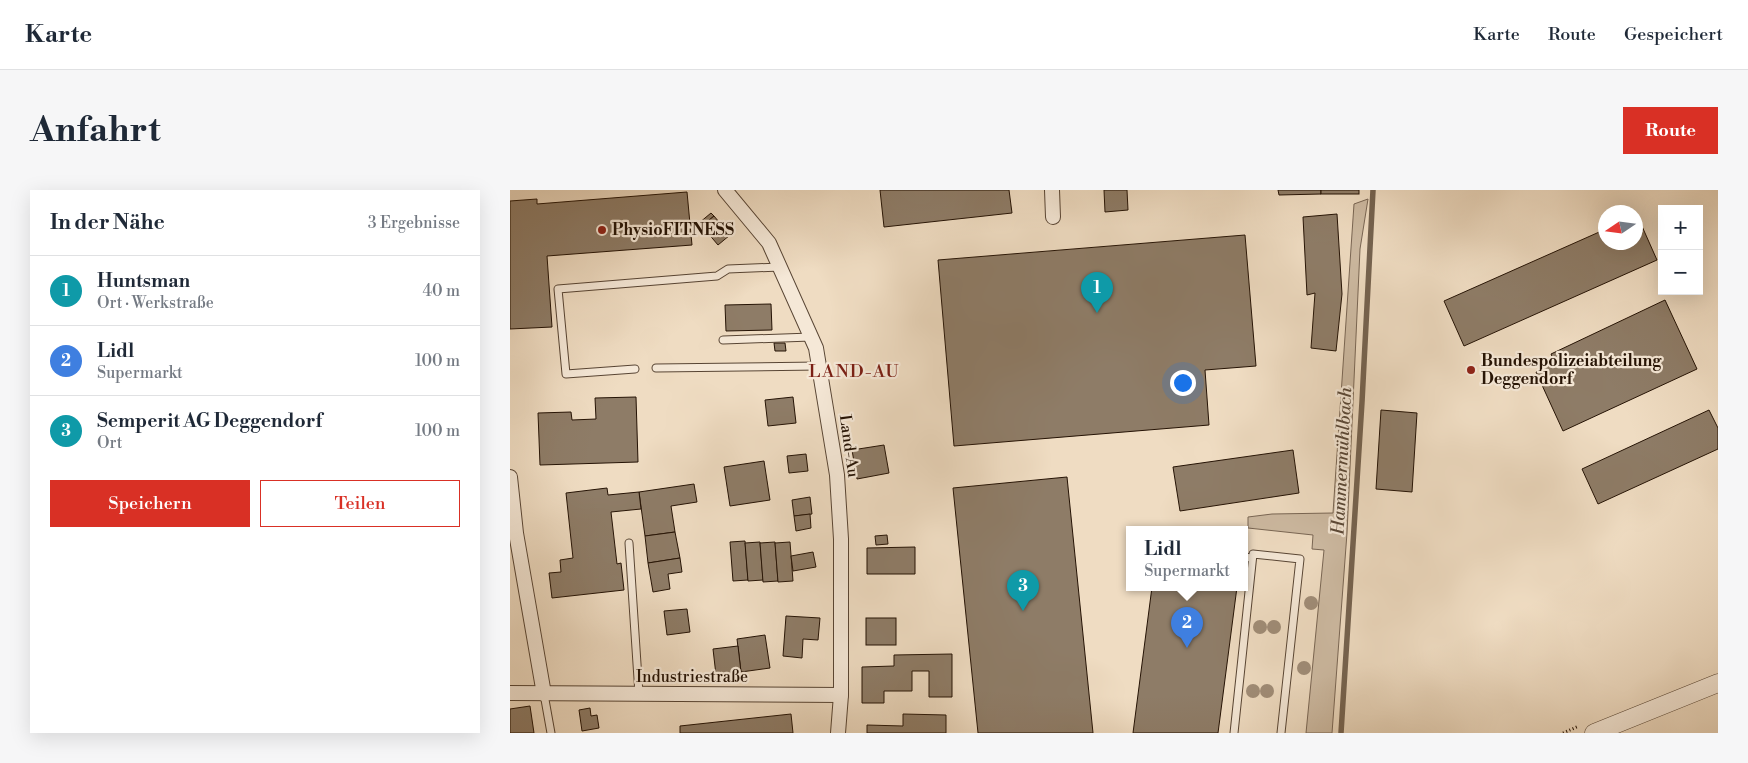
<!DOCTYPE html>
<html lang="de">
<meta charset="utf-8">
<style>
body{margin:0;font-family:"Libre Bodoni",serif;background:#f6f6f7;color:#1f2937}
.controls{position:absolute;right:15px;top:15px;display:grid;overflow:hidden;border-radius:0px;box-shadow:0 5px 20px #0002}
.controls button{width:45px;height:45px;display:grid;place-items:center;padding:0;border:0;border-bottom:1px solid #e0e1e3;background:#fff;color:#1f2937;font:25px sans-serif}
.compass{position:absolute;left:1088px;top:15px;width:45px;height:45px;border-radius:50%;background:#fff;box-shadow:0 5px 20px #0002;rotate:257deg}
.you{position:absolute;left:672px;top:192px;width:18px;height:18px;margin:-12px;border:4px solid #fff;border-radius:50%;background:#1a73e8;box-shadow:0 0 0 8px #1a73e833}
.badge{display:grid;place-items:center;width:32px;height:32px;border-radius:50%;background:#d93025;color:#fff;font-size:16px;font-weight:700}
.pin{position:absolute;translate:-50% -41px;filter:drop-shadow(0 1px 2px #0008)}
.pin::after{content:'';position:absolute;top:26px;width:18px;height:15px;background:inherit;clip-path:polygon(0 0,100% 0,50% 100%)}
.popup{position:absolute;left:616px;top:336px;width:122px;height:65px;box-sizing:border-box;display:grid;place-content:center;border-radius:0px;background:#fff;filter:drop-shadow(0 1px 4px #0005);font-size:16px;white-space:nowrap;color:#747a83}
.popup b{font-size:19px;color:#1f2937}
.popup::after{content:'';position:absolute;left:50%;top:100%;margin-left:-10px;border:10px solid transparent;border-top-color:#fff}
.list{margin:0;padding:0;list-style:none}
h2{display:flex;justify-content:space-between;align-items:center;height:65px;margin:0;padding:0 20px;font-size:21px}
h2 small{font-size:16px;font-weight:400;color:#747a83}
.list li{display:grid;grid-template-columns:32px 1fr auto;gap:15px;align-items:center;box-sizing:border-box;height:70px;padding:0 20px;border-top:1px solid #e0e1e3}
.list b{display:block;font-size:19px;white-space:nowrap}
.list p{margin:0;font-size:16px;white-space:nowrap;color:#747a83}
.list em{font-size:16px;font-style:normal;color:#747a83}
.actions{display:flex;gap:10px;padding:15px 20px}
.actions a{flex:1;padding:11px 0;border:1px solid #d93025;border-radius:0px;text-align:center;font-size:18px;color:#d93025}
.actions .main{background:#d93025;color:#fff}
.map{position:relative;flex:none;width:1208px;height:543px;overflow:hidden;border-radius:0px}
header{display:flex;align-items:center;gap:30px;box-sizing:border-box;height:70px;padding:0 25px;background:#fff;border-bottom:1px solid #e0e1e3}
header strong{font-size:24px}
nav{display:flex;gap:28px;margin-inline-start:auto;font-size:18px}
.intro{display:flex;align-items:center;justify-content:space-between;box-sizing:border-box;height:120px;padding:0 30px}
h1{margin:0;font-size:35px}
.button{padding:12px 22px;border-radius:0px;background:#d93025;color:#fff;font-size:18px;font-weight:700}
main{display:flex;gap:30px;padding:0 30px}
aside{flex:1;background:#fff;border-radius:0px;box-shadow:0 5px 20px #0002}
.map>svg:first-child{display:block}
.green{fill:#cdbaa2;stroke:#796654}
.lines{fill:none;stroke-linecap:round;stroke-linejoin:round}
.stream{stroke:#756350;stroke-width:5.5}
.building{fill:#8e7c67;stroke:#251305}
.service-casing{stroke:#584534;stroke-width:9}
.minor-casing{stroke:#584534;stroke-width:16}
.tertiary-casing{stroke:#584534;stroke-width:19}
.path{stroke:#251305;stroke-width:3;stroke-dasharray:1 2.5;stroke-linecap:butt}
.service{stroke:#f5e8d7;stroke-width:7}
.minor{stroke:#f5e8d7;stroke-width:14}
.tertiary{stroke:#f5e8d7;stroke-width:18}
.tree{fill:#a08d78}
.poi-dot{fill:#8f2418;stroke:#f5e8d7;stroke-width:2}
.labels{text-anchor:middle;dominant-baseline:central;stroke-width:4.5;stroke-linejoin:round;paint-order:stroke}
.poi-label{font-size:16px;font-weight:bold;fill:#251305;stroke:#f5e8d7;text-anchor:start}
.street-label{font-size:16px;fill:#251305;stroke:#f5e8d7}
.neighbourhood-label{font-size:18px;letter-spacing:1px;fill:#7a1f14;stroke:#f5e8d7}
.water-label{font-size:18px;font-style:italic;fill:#5a4837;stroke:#f5e8d7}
</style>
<header>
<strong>Karte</strong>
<nav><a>Karte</a><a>Route</a><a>Gespeichert</a></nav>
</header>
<div class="intro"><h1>Anfahrt</h1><a class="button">Route</a></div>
<main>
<aside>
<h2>In der Nähe<small>3 Ergebnisse</small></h2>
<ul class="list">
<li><span class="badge" style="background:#0f9aa8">1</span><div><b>Huntsman</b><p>Ort · Werkstraße</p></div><em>40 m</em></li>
<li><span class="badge" style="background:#3f7fe0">2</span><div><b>Lidl</b><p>Supermarkt</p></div><em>100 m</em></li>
<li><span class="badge" style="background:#0f9aa8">3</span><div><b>Semperit AG Deggendorf</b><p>Ort</p></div><em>100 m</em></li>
</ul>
<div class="actions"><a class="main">Speichern</a><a>Teilen</a></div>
</aside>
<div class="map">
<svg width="1208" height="543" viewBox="0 0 1208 543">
<rect width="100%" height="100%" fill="#efdcc2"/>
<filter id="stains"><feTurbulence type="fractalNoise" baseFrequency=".004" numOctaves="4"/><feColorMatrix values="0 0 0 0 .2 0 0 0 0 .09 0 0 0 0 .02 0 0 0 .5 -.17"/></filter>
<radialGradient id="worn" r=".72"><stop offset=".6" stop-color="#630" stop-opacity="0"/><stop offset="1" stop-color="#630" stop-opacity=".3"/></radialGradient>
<path class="green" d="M858,9L850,59L837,343L822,543H796L814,360L802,359L803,345L738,338V327L762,324L823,323L844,14Z"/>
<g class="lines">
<path class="stream" d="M831,543L852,212L863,0"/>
</g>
<g class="building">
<path d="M370,0H499L502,23L374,37Z"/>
<path d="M594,0H617L618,20L595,22Z"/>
<path d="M768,0H811V4L769,5Z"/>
<rect x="811" y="0" width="38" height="4"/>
<path d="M177,2L182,55L37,66L42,137L0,139V11L27,9V14Z"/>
<path d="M201,23L204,26L192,36L189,33Z"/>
<path d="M827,24L832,104L826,161L801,158L805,103L797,105L793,27Z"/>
<path d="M1126,25H1127L1147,70L954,156L934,111L1096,39V52H1126Z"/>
<path d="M204,26L220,45L208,55L192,36Z"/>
<path d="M735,45L746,176L695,180L699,235L444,256L428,70Z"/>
<path d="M1155,110L1187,179L1053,241L1026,182L1045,173L1041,164Z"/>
<path d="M261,114L262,140L216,141L215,115Z"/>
<path d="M264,153H275L276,161H265Z"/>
<path d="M126,207L128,272L30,275L28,223L61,222L62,230L86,229L85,208Z"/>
<path d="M283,207L286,233L258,236L255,210Z"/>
<path d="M871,220L907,223L902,302L866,299Z"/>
<path d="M1199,220L1208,238V259L1088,314L1072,279Z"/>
<path d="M374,255L379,283L347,289L342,260Z"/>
<path d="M783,260L789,303L670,321L663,277Z"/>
<path d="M296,264L298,281L279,283L277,266Z"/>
<path d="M254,271L260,310L220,316L214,277Z"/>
<path d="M557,287L583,543H468L443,298Z"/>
<path d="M184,294L187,312L161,316L165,342L135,346L129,302Z"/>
<path d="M97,298L98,305L129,302L131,319L101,322L107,374L111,373L114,400L42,408L39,383L51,382L50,370L63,368L56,303Z"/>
<path d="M300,307L302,324L284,326L282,310Z"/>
<path d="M300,324L301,338L286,341L284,326Z"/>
<path d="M165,342L170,368L138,373L135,346Z"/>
<path d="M377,345L378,354L366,355L365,346Z"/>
<path d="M235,351L238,390L223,391L220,352Z"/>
<path d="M250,352L253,390L238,391L235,353Z"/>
<path d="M265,352L268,391L253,392L250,353Z"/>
<path d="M280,352L283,391L268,392L265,353Z"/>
<path d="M405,357V384H357V358Z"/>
<path d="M303,362L306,377L283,381L281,366Z"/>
<path d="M170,368L172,382L158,384L160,399L143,402L138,373Z"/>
<path d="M642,397H727L708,543H623Z"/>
<path d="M177,419L180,442L157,445L154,421Z"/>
<path d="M276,426L310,428L308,450L293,449L292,468L273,466Z"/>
<rect x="356" y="428" width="30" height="27"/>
<path d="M255,445L260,478L231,482L227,449Z"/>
<path d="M228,456L231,482L206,485L203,459Z"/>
<path d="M442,464V507H419V481H402V501H374V513H352V477L384,476V465Z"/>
<path d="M20,516L24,543H0V519Z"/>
<path d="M80,518L81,526L87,525L89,538L72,541L69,520Z"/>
<path d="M281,524L283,543H170V536Z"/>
<path d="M393,524L436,525V543H357V535L393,536Z"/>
</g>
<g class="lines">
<g class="service-casing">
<g id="service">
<path d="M213,150L301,147"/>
<path d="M146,178L309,176"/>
<path d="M125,179L56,184L48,99L207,86L218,79L270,77"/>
<path d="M119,353L129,504"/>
<path d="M734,367L742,368"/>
<path d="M34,504L41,543"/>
<path d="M724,543L743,364L790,369L771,543"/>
</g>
</g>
<g class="minor-casing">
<g id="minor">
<path d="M215,0L259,53L306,158L327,285L331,349V505L328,543"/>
<path d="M542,0L543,27"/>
<path d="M0,287L6,343L34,504"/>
<path d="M0,503L331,505"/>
</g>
</g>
<g class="tertiary-casing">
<path id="tertiary" d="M1084,543L1208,493"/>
</g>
<path class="path" d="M1053,543L1069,536"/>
<use href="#service" class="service"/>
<use href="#minor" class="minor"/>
<use href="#tertiary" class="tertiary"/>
</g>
<g class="tree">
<circle cx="801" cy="413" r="7"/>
<circle cx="750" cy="437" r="7"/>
<circle cx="764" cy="437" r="7"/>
<circle cx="794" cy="478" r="7"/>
<circle cx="743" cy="501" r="7"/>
<circle cx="757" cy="501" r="7"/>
</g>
<g class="poi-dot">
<circle cx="92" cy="40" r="5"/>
<circle cx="961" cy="180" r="5"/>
</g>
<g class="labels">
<g class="poi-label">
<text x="102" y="40">PhysioFITNESS</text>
<text x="971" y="171">Bundespolizeiabteilung<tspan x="971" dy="18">Deggendorf</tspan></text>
</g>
<g class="street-label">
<text transform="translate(339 256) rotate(82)">Land-Au</text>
<text x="182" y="487">Industriestraße</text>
</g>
<g class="neighbourhood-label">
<text x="344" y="181">LAND-AU</text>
</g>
<g class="water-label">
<text transform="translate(832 271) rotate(-87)">Hammermühlbach</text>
</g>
</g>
<rect width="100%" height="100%" filter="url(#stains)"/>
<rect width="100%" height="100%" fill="url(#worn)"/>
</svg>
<div class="controls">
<button>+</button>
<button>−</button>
</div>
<svg class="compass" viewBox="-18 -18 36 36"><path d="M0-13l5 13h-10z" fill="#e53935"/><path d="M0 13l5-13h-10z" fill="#747a83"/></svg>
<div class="you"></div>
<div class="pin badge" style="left:587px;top:123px;background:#0f9aa8">1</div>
<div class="pin badge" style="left:677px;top:458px;background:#3f7fe0">2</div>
<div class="popup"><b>Lidl</b>Supermarkt</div>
<div class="pin badge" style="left:513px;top:421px;background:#0f9aa8">3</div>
</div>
</main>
